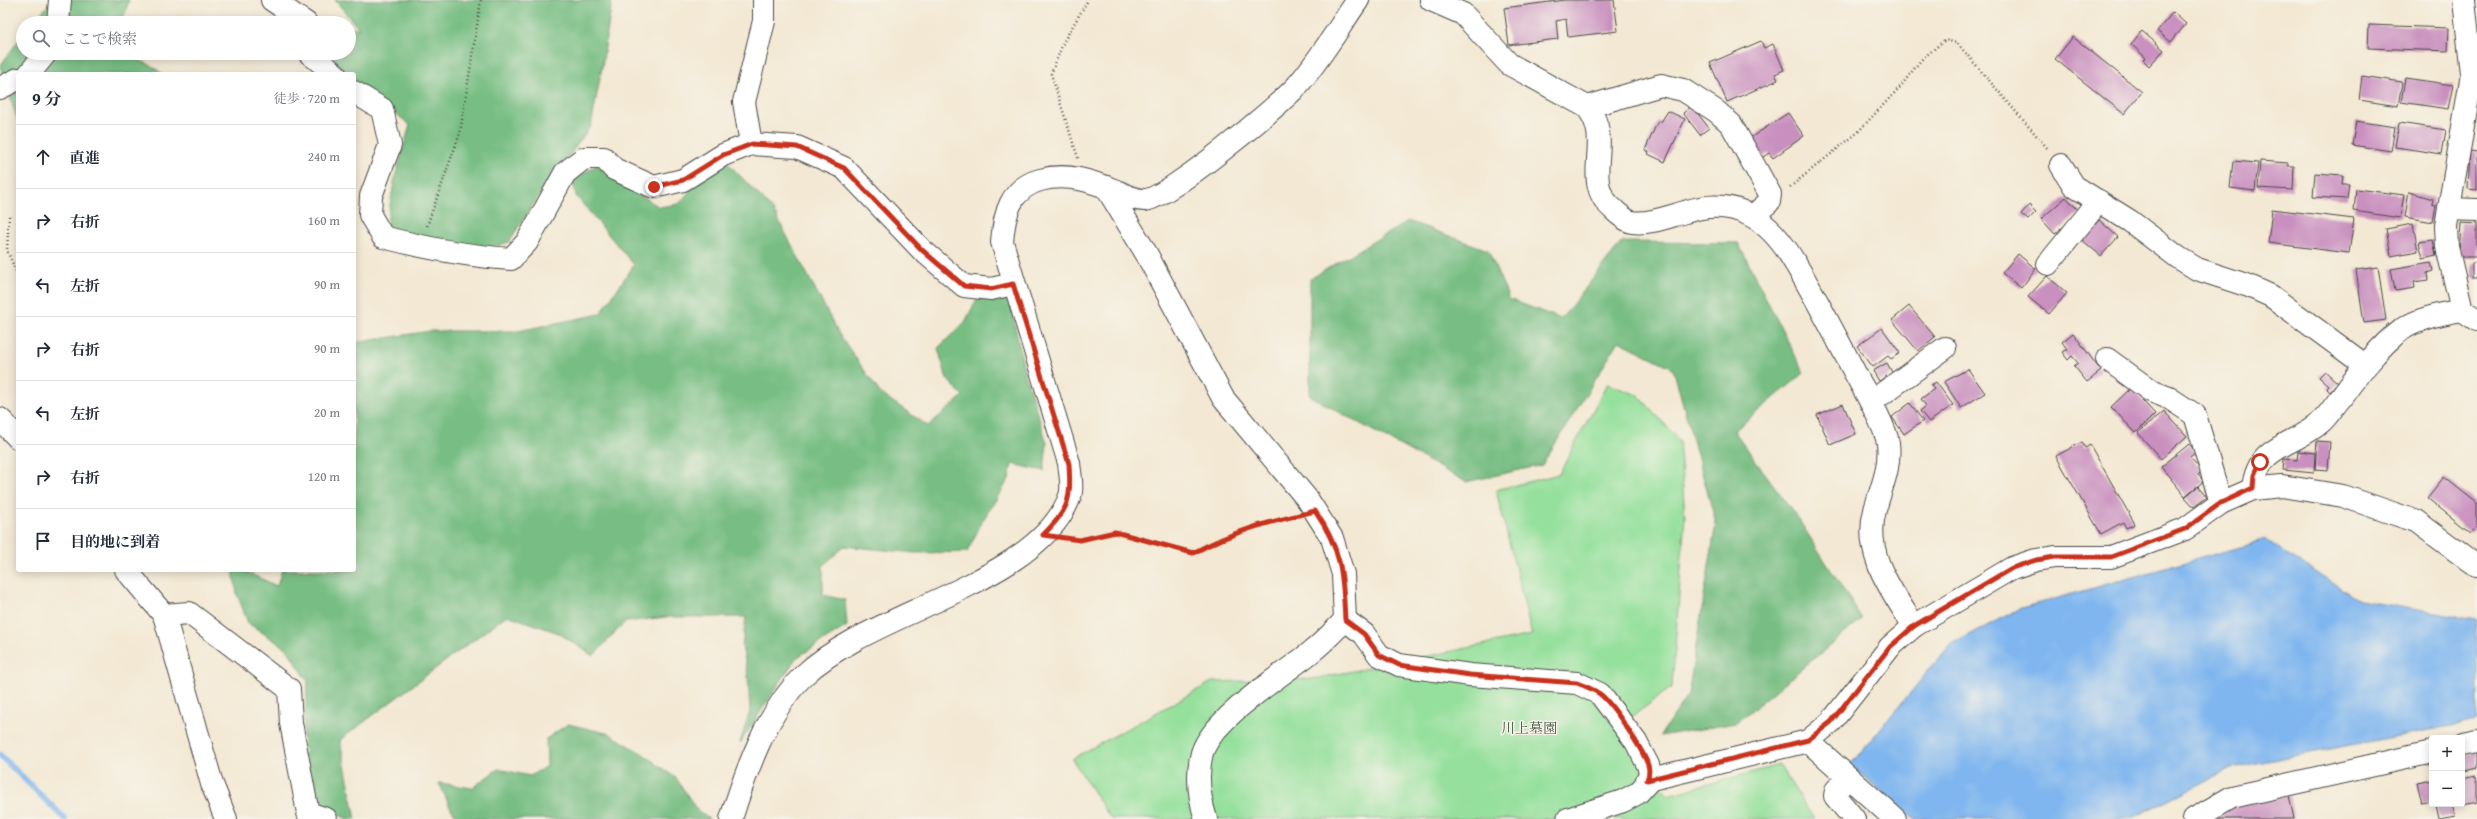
<!DOCTYPE html>
<html lang="ja">
<meta charset="utf-8">
<style>
body{margin:0;font-family:"Gentium Book Plus","Noto Serif JP",serif;background:#f2f2f3;color:#1f2937}
.controls{position:absolute;right:12px;bottom:12px;display:grid;overflow:hidden;border-radius:4px;box-shadow:0 2px 10px #0003}
.controls button{width:36px;height:36px;display:grid;place-items:center;padding:0;border:0;border-bottom:1px solid #e0e1e3;background:#fff;color:#1f2937;font:20px sans-serif}
.stop{position:absolute;width:12px;height:12px;margin:-9px;border:3px solid #c8321e;border-radius:50%;background:#fff}
.stop.end{background:#c8321e;border-color:#fff;box-shadow:0 1px 4px #0008}
.list{margin:0;padding:0;list-style:none}
h2{display:flex;justify-content:space-between;align-items:center;height:52px;margin:0;padding:0 16px;font-size:17px}
h2 small{font-size:13px;font-weight:400;color:#747a83}
.list li{display:grid;grid-template-columns:26px 1fr auto;gap:12px;align-items:center;box-sizing:border-box;height:64px;padding:0 16px;border-top:1px solid #e0e1e3}
.list b{display:block;font-size:15px;white-space:nowrap}
.list em{font-size:13px;font-style:normal;color:#747a83}
.icon{flex:none;width:22px;height:22px;fill:none;stroke:currentColor;stroke-width:2;stroke-linecap:round;stroke-linejoin:round}
.map{position:relative;flex:none;width:2477px;height:819px;overflow:hidden}
.search{position:absolute;background:#fff;box-shadow:0 2px 10px #0003;left:16px;top:16px;width:340px;height:44px;display:flex;align-items:center;gap:10px;box-sizing:border-box;padding:0 14px;border-radius:22px;color:#747a83;font-size:15px}
.panel{position:absolute;background:#fff;box-shadow:0 2px 10px #0003;left:16px;top:72px;width:340px;height:500px;border-radius:4px}
.map>svg:first-child{display:block}
.green{fill:#95e09c;stroke:#608664}
.forest{fill:#78be84;stroke:#527458}
.water{fill:#7fb6ef;stroke:#55708d}
.lines{fill:none;stroke-linecap:round;stroke-linejoin:round}
.stream{stroke:#7fb6ef;stroke-width:6}
.building{fill:#c990bf}
.street-casing{stroke:#494744;stroke-width:24}
.path{stroke:#494744;stroke-width:2.5;stroke-dasharray:1 3;stroke-linecap:butt}
.street{stroke:#fff;stroke-width:22}
.route{stroke:#c8321e;stroke-width:5}
.labels{text-anchor:middle;dominant-baseline:central;stroke-width:3;stroke-linejoin:round;paint-order:stroke}
.park-label{font-size:14px;fill:#465847;stroke:#f7f3e8}
</style>
<div class="map">
<svg width="2477" height="819" viewBox="0 0 2477 819">
<rect width="100%" height="100%" fill="#f7f3e8"/>
<filter id="ink" filterUnits="userSpaceOnUse"><feTurbulence type="fractalNoise" baseFrequency=".025" numOctaves="2"/><feDisplacementMap in="SourceGraphic" scale="8" xChannelSelector="R" yChannelSelector="G"/><feConvolveMatrix kernelMatrix="1 2 1 2 8 2 1 2 1" color-interpolation-filters="sRGB"/></filter>
<filter id="wash" filterUnits="userSpaceOnUse"><feTurbulence type="fractalNoise" baseFrequency=".012" numOctaves="4" result="noise"/><feDisplacementMap in="SourceGraphic" scale="16" xChannelSelector="R" yChannelSelector="G"/><feGaussianBlur stdDeviation="0.9" result="paint"/><feColorMatrix in="noise" values="0 0 0 0 0 0 0 0 0 0 0 0 0 0 0 0 0 1.4 0 .05"/><feComposite in="paint" operator="in"/></filter>
<g filter="url(#wash)">
<rect width="100%" height="100%" fill="#f3e8d3"/>
<path class="green" d="M1607,384L1638,395L1679,440L1685,516L1672,687L1621,725L1668,795L1779,765L1814,819H1111L1072,759L1212,682L1313,679L1532,635L1496,490L1559,474Z"/>
<g class="forest">
<path d="M53,0H129L122,23H32Z"/>
<path d="M335,0H612L602,67L591,126L529,210L509,242L483,250L386,228L395,177L410,125L354,80V74H347L323,55L322,53H349V27L359,29Z"/>
<path d="M23,34V53C69,53 126,43 163,74H18V122L0,66Z"/>
<path d="M720,155L773,210L839,334L880,393L928,426L963,396L947,379L938,348L965,322L980,293L1009,296L1025,375L1047,443L1044,471L1012,464L1009,479L983,520L967,552L916,553L844,546L823,566V595L845,600L847,626L796,658L740,743L750,711L748,675L742,646L746,617H666L625,622L593,656L559,633L507,615L340,740L356,819H347L310,799L303,737L308,681L287,649L248,623L237,594L233,570H242L277,586L282,570H354V343L430,331H518L600,314L634,265L576,196L573,180L597,165L659,207L679,204Z"/>
<path d="M1408,221L1488,250L1509,299L1561,319L1622,242L1738,243L1804,373L1734,431L1797,517L1862,619L1736,723L1660,736L1688,695L1716,523L1673,368L1619,341L1542,465L1466,482L1310,396V279Z"/>
<path d="M568,724L610,734L643,754L676,778L697,810L709,819H459L451,809L439,783L472,788L498,769L530,776L547,766L546,739Z"/>
</g>
<path class="water" d="M2266,540L2359,600L2477,620V721L2231,768L2130,819H1914L1850,765L1950,645L2021,608Z"/>
<g class="lines">
<path class="stream" d="M0,755L65,819"/>
</g>
<g id="blocks">
<g class="building">
<path d="M1565,0H1614L1618,31L1568,37L1566,19L1556,21L1558,39L1509,45L1504,8Z"/>
<path d="M2173,12L2186,24L2171,42L2157,31Z"/>
<path d="M2369,25L2449,28L2448,51L2368,48Z"/>
<path d="M2142,31L2164,50L2149,66L2143,60L2146,58L2131,44Z"/>
<path d="M2073,37L2142,92L2124,114L2055,59Z"/>
<path d="M1761,41L1764,48L1773,44L1784,70L1775,74L1778,80L1727,102L1710,63Z"/>
<path d="M2362,76L2402,82L2398,106L2359,100Z"/>
<path d="M2405,78L2453,85L2448,109L2401,102Z"/>
<path d="M1692,106L1709,128L1700,135L1683,113Z"/>
<path d="M1668,111L1685,119L1665,162L1648,154L1649,152L1645,150L1658,121L1661,122Z"/>
<path d="M1788,113L1804,136L1773,158L1769,153L1760,159L1747,140Z"/>
<path d="M2356,121L2395,127L2391,151L2352,145Z"/>
<path d="M2399,123L2446,130L2442,154L2395,147Z"/>
<path d="M2470,151L2477,152V190L2468,189Z"/>
<path d="M2233,161L2258,163L2255,191L2230,188Z"/>
<path d="M2260,161L2288,163V166H2294L2293,190L2258,188Z"/>
<path d="M2315,173L2343,175L2342,184H2349L2347,199L2313,197Z"/>
<path d="M2356,189L2404,195L2400,218L2354,211Z"/>
<path d="M2409,192L2433,199L2432,204L2436,205L2433,222L2405,217Z"/>
<path d="M2066,197L2080,212L2055,234L2041,219Z"/>
<path d="M2029,205L2036,212L2028,220L2021,214Z"/>
<path d="M2272,209L2354,219L2349,253L2268,243Z"/>
<path d="M2099,220L2118,237L2101,256L2081,239Z"/>
<path d="M2461,223L2477,224V257H2459Z"/>
<path d="M2413,224L2418,251L2391,256L2386,229Z"/>
<path d="M2433,240L2436,255L2423,258L2419,242Z"/>
<path d="M2018,254L2036,269L2021,288L2002,273Z"/>
<path d="M2431,262L2433,271L2427,273L2428,280L2414,282L2415,288L2395,291L2391,269Z"/>
<rect x="2472" y="263" width="5" height="15"/>
<path d="M2378,267L2386,320L2364,323L2356,270Z"/>
<path d="M2047,276L2067,293L2049,314L2028,297Z"/>
<path d="M1909,306L1935,337L1918,351L1892,320Z"/>
<path d="M1882,328L1900,353L1891,359L1888,356L1873,367L1857,346Z"/>
<path d="M2073,333L2101,371L2087,382L2074,366L2078,363L2072,356L2068,360L2062,352L2067,349L2062,342Z"/>
<path d="M1887,363L1893,374L1879,381L1873,371Z"/>
<path d="M1968,369L1985,393L1961,408L1944,382Z"/>
<path d="M2325,371L2338,383L2330,392L2326,388L2328,385L2319,377Z"/>
<path d="M1936,382L1953,405L1929,422L1920,411L1926,406L1921,399L1934,389L1931,385Z"/>
<path d="M2131,388L2155,414L2136,433L2111,407Z"/>
<path d="M1910,403L1923,421L1904,434L1892,417Z"/>
<path d="M1843,404L1856,434L1830,445L1817,415Z"/>
<path d="M2164,411L2187,436L2161,459L2138,433Z"/>
<path d="M2317,441L2330,442L2328,470L2315,469Z"/>
<path d="M2082,442L2085,448L2090,445L2135,524L2126,528L2123,522L2101,534L2056,456Z"/>
<path d="M2189,444L2196,452L2190,457L2202,471L2198,475L2204,481L2185,496L2161,467Z"/>
<path d="M2298,451L2315,453L2314,473L2283,470L2284,459L2297,460Z"/>
<path d="M2444,477L2477,503V525L2471,533L2427,498Z"/>
<path d="M2198,486L2207,497L2194,507L2185,497Z"/>
<path d="M2477,752V768L2464,771L2462,755Z"/>
<path d="M2477,775V803L2463,806L2462,778Z"/>
<path d="M2432,780V801L2422,803L2417,783Z"/>
<path d="M2289,795L2294,819H2210L2235,805Z"/>
<path d="M2451,804L2454,816L2439,819L2436,805Z"/>
</g>
</g>
</g>
<g filter="url(#ink)">
<use href="#blocks" fill-opacity="0" stroke="#494744" stroke-width="1"/>
<g class="lines">
<g class="street-casing">
<g id="street">
<path d="M272,0L306,23"/>
<path d="M764,0V21L744,102L751,144L797,147L844,168L922,250L964,286L991,289L1013,284"/>
<path d="M1431,0L1463,14L1509,64L1587,107C1616,143 1578,180 1614,210C1618,214 1627,221 1632,222C1648,225 1670,216 1685,212C1736,195 1770,220 1795,263C1817,299 1836,337 1856,375C1865,392 1885,425 1888,443C1891,468 1881,487 1875,510C1863,555 1892,591 1914,626"/>
<path d="M2464,0L2472,74L2446,226L2447,247L2462,310L2477,320"/>
<path d="M58,23L60,0"/>
<path d="M309,53L335,74"/>
<path d="M29,74L46,53"/>
<path d="M0,88L18,79"/>
<path d="M354,92L382,109L390,145L371,196L370,215L383,237C425,248 468,256 511,259L527,242L565,173L584,158H604L614,169L654,187L683,180L723,155L751,144"/>
<path d="M1587,107L1661,85L1683,90L1716,111L1731,124L1770,194L1769,202L1754,215"/>
<path d="M2061,165L2074,186L2130,221L2179,258L2197,269L2249,286L2271,296L2366,366"/>
<path d="M1106,187L1146,253L1223,398L1308,500L1332,538L1343,574L1345,620C1334,631 1323,643 1310,653C1281,676 1212,719 1202,753C1196,776 1199,797 1206,819"/>
<path d="M2449,209L2477,210"/>
<path d="M2048,264L2099,201"/>
<path d="M2107,359L2151,391L2169,398L2195,415L2221,503"/>
<path d="M1871,402L1945,348"/>
<path d="M0,419L18,438"/>
<path d="M2253,489C2257,444 2293,447 2321,422C2328,416 2334,406 2340,399C2357,376 2378,347 2401,330C2419,318 2441,314 2462,310"/>
<path d="M126,570L164,615L212,784L226,819"/>
<path d="M164,615L189,613L289,689L291,723L308,813L326,819"/>
<path d="M1345,620L1364,634L1379,655L1399,665L1470,675L1577,683L1600,694L1636,742L1648,765L1650,773L1647,783L1638,793L1623,801L1568,819"/>
<path d="M1808,741L1895,819"/>
<path d="M2462,745L2477,742"/>
<path d="M1849,778L1836,790L1835,796L1854,819"/>
<path d="M1647,780L1808,741L1831,722L1890,647L1914,626L2012,568L2036,560L2055,557H2111L2185,529L2221,503L2253,489L2282,486L2343,496L2392,513L2416,521L2471,562L2477,565"/>
<path d="M731,819C746,771 767,711 804,675C871,611 1039,583 1070,496C1073,488 1070,473 1069,463L1002,242C1004,215 1010,188 1040,180C1069,172 1093,182 1119,192C1126,196 1136,200 1145,200C1167,199 1276,108 1295,88C1317,64 1339,27 1358,0"/>
<path d="M2194,819L2232,797L2432,752"/>
</g>
</g>
<g class="path">
<path d="M1078,158L1051,74L1064,41L1088,0"/>
<path d="M1790,187L1857,133L1901,86L1921,60L1945,40L1957,43L2048,149"/>
<path d="M9,216L7,250L18,276"/>
<path d="M427,226L460,133L481,0"/>
<path d="M1069,539L1080,540L1115,532L1193,553C1227,535 1256,525 1293,516"/>
</g>
<use href="#street" class="street"/>
</g>
</g>
<g class="lines" filter="url(#ink)">
<path class="route" d="M654,187L683,180L723,155L752,144L797,147L844,168L922,250L964,286L991,289L1013,284L1069,464C1071,500 1070,508 1043,535L1080,540L1115,532L1193,553C1235,530 1270,522 1315,511C1342,550 1343,574 1345,620L1364,634L1379,655L1399,665L1470,675L1577,683C1585,686 1593,689 1600,694C1612,703 1643,750 1648,765C1650,771 1649,775 1647,780L1808,740L1831,722L1890,647L1914,626L2012,568L2036,560L2055,557H2111L2185,529L2221,503L2253,488L2254,475L2260,462"/>
</g>
<g class="labels">
<g class="park-label">
<text x="1529" y="728">川上墓園</text>
</g>
</g>
</svg>
<div class="controls">
<button>+</button>
<button>−</button>
</div>
<div class="stop" style="left:2260px;top:462px"></div>
<div class="stop end" style="left:654px;top:187px"></div>
<div class="search"><svg class="icon" aria-label="search" viewBox="0 0 24 24"><circle cx="10" cy="10" r="6"/><path d="M15 15l6 6"/></svg>ここで検索</div>
<section class="panel">
<h2>9 分<small>徒歩 · 720 m</small></h2>
<ul class="list">
<li><svg class="icon" aria-label="ahead" viewBox="0 0 24 24"><path d="M12 20V5M6 11l6-6 6 6"/></svg><div><b>直進</b></div><em>240 m</em></li>
<li><svg class="icon" aria-label="right" viewBox="0 0 24 24"><path d="M7 20v-9h11M14 6l5 5-5 5"/></svg><div><b>右折</b></div><em>160 m</em></li>
<li><svg class="icon" aria-label="left" viewBox="0 0 24 24"><path d="M17 20v-9H6M10 6l-5 5 5 5"/></svg><div><b>左折</b></div><em>90 m</em></li>
<li><svg class="icon" aria-label="right" viewBox="0 0 24 24"><path d="M7 20v-9h11M14 6l5 5-5 5"/></svg><div><b>右折</b></div><em>90 m</em></li>
<li><svg class="icon" aria-label="left" viewBox="0 0 24 24"><path d="M17 20v-9H6M10 6l-5 5 5 5"/></svg><div><b>左折</b></div><em>20 m</em></li>
<li><svg class="icon" aria-label="right" viewBox="0 0 24 24"><path d="M7 20v-9h11M14 6l5 5-5 5"/></svg><div><b>右折</b></div><em>120 m</em></li>
<li><svg class="icon" aria-label="arrive" viewBox="0 0 24 24"><path d="M6 21V4h12l-3 4 3 4H6"/></svg><div><b>目的地に到着</b></div></li>
</ul>
</section>
</div>
